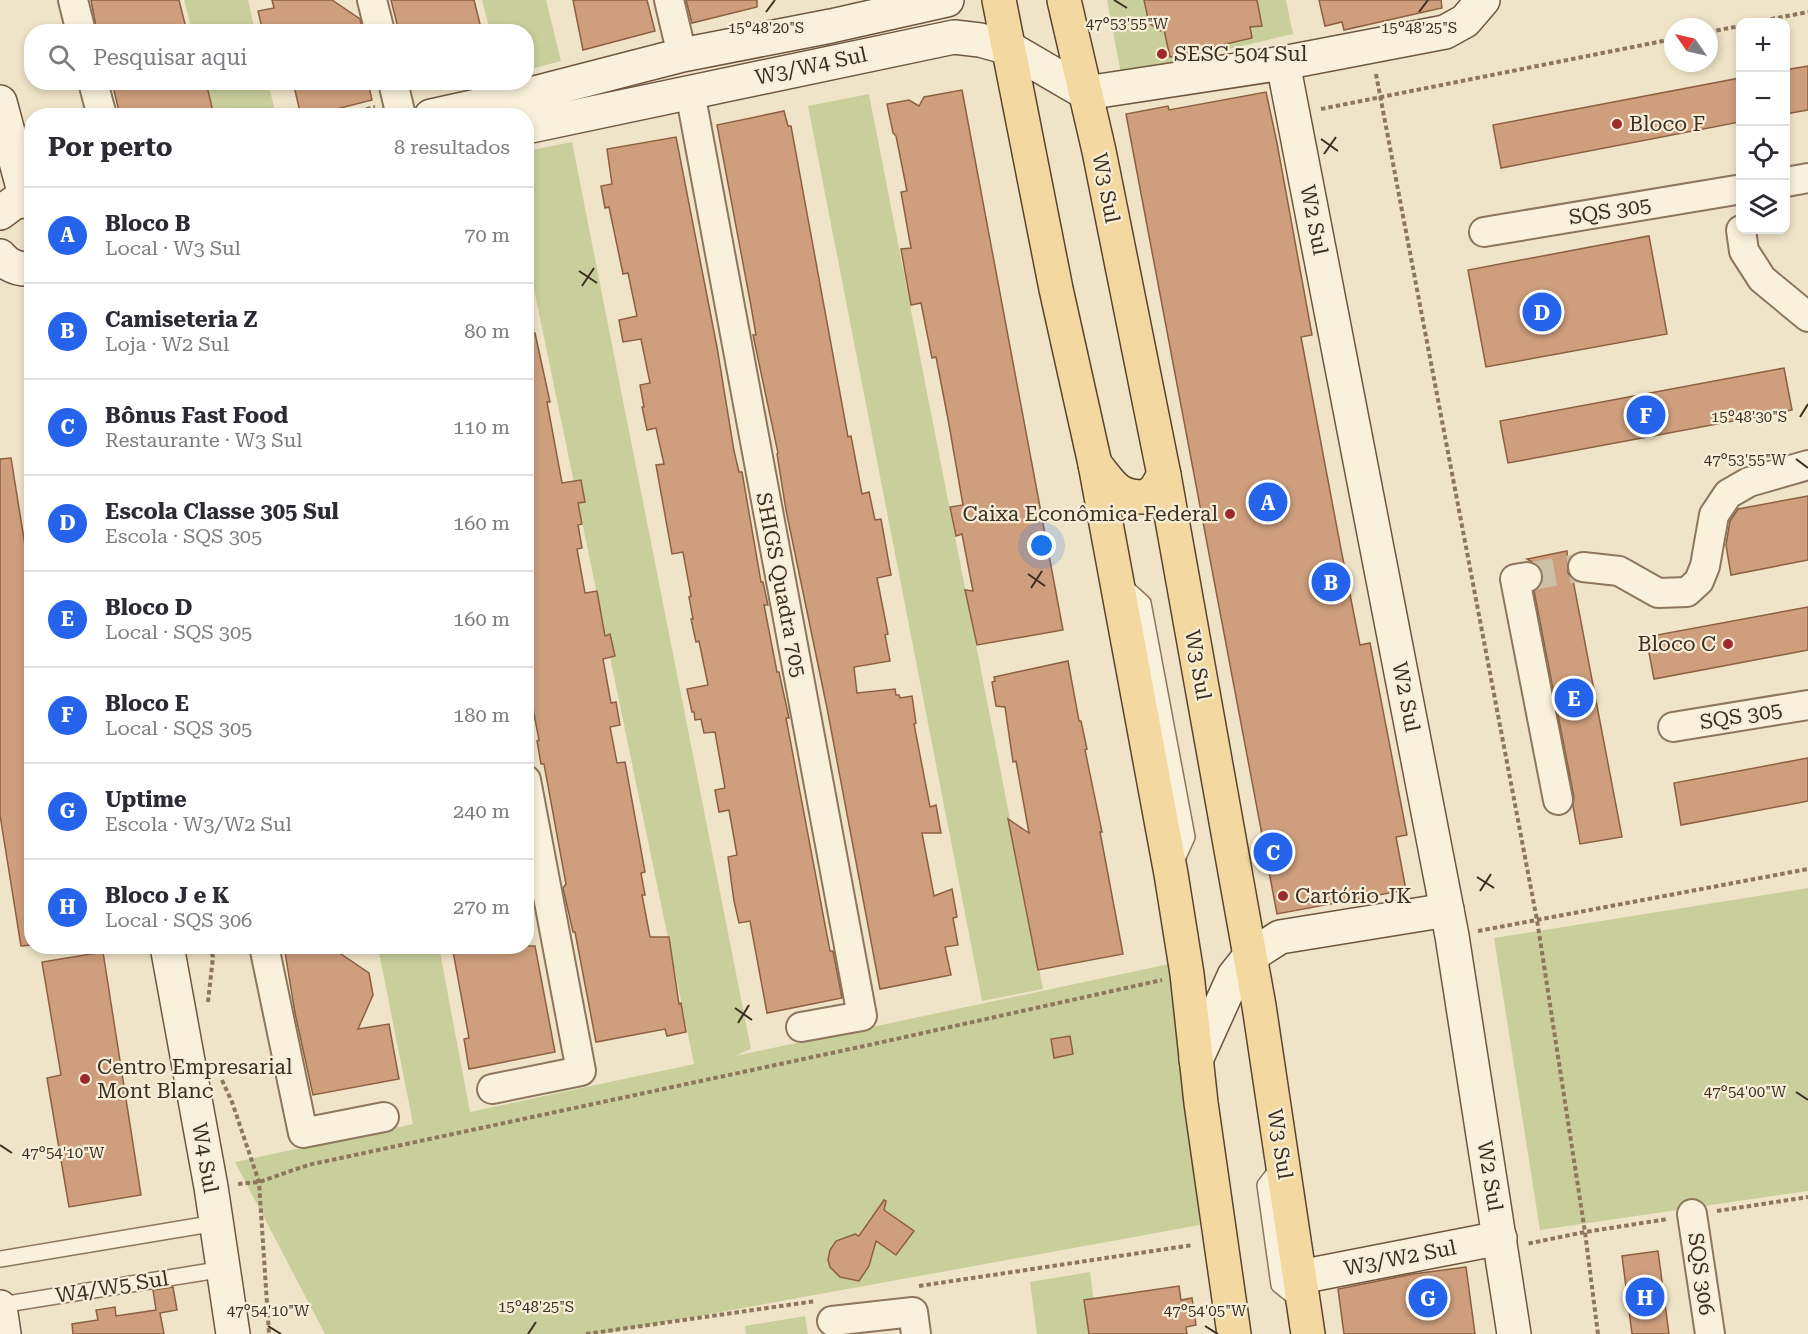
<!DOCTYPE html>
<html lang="pt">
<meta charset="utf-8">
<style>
body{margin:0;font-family:"Roboto Serif",serif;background:#f2f2f3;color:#2b2b33}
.controls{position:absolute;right:18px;top:18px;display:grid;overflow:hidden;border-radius:12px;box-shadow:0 3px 9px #0003}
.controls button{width:54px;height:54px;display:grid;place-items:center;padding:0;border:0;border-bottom:2px solid #e1e1e2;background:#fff;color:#2b2b33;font:30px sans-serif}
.compass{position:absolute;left:1664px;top:18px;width:54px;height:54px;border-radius:50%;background:#fff;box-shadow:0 3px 9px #0003;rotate:304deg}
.you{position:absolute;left:1042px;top:546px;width:21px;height:21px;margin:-15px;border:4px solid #fff;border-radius:50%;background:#1a73e8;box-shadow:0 0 0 9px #1a73e833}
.badge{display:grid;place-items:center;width:39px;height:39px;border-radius:50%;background:#2563eb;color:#fff;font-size:20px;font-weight:700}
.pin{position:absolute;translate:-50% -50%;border:3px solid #fff;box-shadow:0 2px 6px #0006}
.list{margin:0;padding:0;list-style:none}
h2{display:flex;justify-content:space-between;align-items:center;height:78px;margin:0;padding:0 24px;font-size:26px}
h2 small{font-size:20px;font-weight:400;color:#7c7c81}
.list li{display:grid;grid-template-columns:39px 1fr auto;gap:18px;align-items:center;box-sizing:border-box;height:96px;padding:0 24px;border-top:2px solid #e1e1e2}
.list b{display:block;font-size:22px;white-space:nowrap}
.list p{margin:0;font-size:20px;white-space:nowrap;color:#7c7c81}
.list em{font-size:20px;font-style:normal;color:#7c7c81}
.icon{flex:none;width:33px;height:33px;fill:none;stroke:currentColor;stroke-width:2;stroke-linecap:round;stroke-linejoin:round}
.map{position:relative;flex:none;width:1808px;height:1334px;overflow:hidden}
.search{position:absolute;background:#fff;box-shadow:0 3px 9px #0003;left:24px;top:24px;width:510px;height:66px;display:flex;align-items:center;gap:15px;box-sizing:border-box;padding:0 21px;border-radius:24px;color:#7c7c81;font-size:22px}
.panel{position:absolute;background:#fff;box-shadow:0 3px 9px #0003;left:24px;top:108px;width:510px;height:846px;border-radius:24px}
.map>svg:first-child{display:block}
.green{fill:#c9cf9b}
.building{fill:#cf9f7d;stroke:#8d5f41;stroke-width:1.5}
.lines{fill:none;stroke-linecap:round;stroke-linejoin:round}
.street-tunnel{stroke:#ccc0a6;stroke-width:28;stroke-dasharray:28 14;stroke-linecap:butt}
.lane-casing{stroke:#8d765c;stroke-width:18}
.street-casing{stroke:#8d765c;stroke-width:32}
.secondary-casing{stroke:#6f573f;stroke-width:36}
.primary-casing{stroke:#5b4430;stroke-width:36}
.path{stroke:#8d765c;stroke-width:4;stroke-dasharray:4.5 3;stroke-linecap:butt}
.lane{stroke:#faf1dc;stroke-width:15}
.street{stroke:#faf1dc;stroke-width:28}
.secondary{stroke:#faf1dc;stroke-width:33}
.primary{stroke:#f3d9a0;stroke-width:33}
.ticks{fill:none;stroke:#3d2e20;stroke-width:2}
.poi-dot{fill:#9e2a2b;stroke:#f7eed8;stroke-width:2}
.labels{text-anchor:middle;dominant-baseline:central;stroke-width:4.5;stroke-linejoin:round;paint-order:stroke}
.poi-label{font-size:21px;fill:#3d2e20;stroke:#f7eed8;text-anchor:start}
.street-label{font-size:21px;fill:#3d2e20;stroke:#f7eed8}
.ticks-label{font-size:15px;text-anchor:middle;fill:#3d2e20;stroke:#f7eed8;stroke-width:4.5;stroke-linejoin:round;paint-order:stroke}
</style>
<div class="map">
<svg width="1808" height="1334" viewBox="0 0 1808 1334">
<rect width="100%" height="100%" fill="#f0e4c8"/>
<g class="green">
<path d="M184,0H248L255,31H192Z"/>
<path d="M482,0H546L561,61L527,70L526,32L490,31Z"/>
<path d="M1107,0H1286L1293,34L1121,74Z"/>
<path d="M205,83H268L276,115H213Z"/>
<path d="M869,94L1043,989L982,1001L808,106Z"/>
<path d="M572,142L751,1049L735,1056L1169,964L1200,1225L600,1334H325L235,1162L413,1124L378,947H439L470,1112L694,1064L527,255V151Z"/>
<path d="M1808,888V1191L1540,1230L1494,938Z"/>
<path d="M1090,1272L1098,1334H1037L1030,1282Z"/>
<path d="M805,1316L808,1334H746L745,1326Z"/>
</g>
<g class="building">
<path d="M91,0H179L187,32H97Z"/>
<path d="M272,0H332L360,19L363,32H263L258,11L274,8Z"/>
<path d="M391,0H474L482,32H399Z"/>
<path d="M573,0H647L655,31L583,50Z"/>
<path d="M686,0H757V7L692,23Z"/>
<path d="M1144,0H1257L1262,26L1250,27L1252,38L1170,57L1164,30L1160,31L1149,23Z"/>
<path d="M1319,0H1441L1442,8L1344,30L1342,22L1325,26Z"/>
<path d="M1808,66V110L1785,114V70Z"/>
<path d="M1740,78V122L1501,168L1493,125Z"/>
<path d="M112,82H206L214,116H120Z"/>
<path d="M293,82H368L372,100L309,116H301Z"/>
<path d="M962,90L1063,630L977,645L965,590L973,591L962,534L956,536L950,507L963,505L948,419L936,357L932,358L921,303L911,305L901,249L911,248L901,192L907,191L896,136L893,133L887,104L909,100L919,106L924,97Z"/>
<path d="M1266,92L1277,143L1312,335L1301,337L1340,544L1360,645L1370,643L1407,835L1396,837L1406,890L1277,914L1126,114L1168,106L1169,110Z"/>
<path d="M784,111L788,126H791L848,437L851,436L862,494L869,492L875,520L881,519L891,575L877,578L888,634L885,635L890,661L854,667L857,693L895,689L896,695H899L900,698L912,696L916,723L914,724L930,807L936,805L941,833H922L934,896L952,889L957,917L953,918L958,945L945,947L951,975L880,989L827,708L786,510L777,454L778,453L753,335H756L751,306L717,125Z"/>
<path d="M676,137L717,347L734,451L739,472H742L761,582H763L768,605H764L777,672H779L789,718H786L826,930L830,951H833L842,998L767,1013L750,921L739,923L734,901L728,857L737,855L729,810L719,812L715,790L725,788L715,732L704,733L701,719L695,720L694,712H692L687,689L708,685L699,641L696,642L691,619H693L689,597L691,596L683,552L672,554L656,465L664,464L656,428L647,430L642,407H644L640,385L650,383L641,339L623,342L619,320L637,316L628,273L623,274L609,207L605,208L601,186L612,184L607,149Z"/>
<path d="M1649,236L1667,334L1486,367L1468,270Z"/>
<path d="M526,333H535L550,402H547L562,483L581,480L585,502L578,503L582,524L578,525L582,548L577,549L585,593L597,591L605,636L610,634L615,656L603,659L611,703L616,702L620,725L610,727L617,763L625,762L645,872L641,873L645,895H642L650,937H669L679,1004L681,1003L686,1032L667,1036L665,1029L596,1042L575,932H573L563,888L566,884L544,764H541L537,741L539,740L526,671Z"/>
<path d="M1784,368L1792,410L1508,463L1500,421Z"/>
<path d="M11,458L32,589V945L21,946L0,815V459Z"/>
<path d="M1808,496V560L1731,575L1726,545L1730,521L1738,509Z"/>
<path d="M1567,551L1568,573L1573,580L1622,837L1580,844L1573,806L1574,797L1534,591L1542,583L1543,574L1539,566L1527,559Z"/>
<path d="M1808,607V650L1654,679L1646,637Z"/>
<path d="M1068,661L1079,721H1081L1087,749L1085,750L1102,832H1100L1123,954L1038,970L1008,819L1029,833L1016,761L1013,762L1005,707L996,706L992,682L995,681L994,677Z"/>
<path d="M1808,758V801L1681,825L1674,783Z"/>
<path d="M284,946H329L369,973L373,995L358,1029L389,1024L399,1079L313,1095L295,1013Z"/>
<path d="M452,946H535L555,1052L469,1069L464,1039L469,1038Z"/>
<path d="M103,952L141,1195L69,1207L47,1078L61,1075L42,962Z"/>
<path d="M1070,1036L1073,1054L1054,1058L1051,1039Z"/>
<path d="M884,1200L886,1201L884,1210L914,1231L896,1255L876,1241L869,1266L859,1281L840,1277L830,1267L828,1260L830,1250L836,1241L855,1234L859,1236Z"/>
<path d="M1658,1251L1669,1334H1632L1622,1256Z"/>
<path d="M1466,1267L1475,1334H1344L1338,1289L1413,1274Z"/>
<path d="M1179,1286L1181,1300L1192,1298L1196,1325L1186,1327L1187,1334H1089L1084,1300Z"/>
<path d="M173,1287L177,1310L160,1313L164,1334H73L72,1324L98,1320L96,1310L115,1307L116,1316L156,1310L153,1290Z"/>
</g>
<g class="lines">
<path class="street-tunnel" d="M1527,577L1583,567"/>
<g class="lane-casing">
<g id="lane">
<path d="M1123,585L1143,603L1187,837L1174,866"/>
<path d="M1280,1166L1265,1185L1279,1285L1299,1301"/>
<path d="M0,1259L216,1223"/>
<path d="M0,1305L224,1269"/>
</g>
</g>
<g class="street-casing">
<g id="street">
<path d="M73,0L81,32"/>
<path d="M372,0L380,32"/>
<path d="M669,0L682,55"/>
<path d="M93,82L102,116"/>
<path d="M393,82L401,116"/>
<path d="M690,92L862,1016L801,1027"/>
<path d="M1786,182L1808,178"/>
<path d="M1741,230L1744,251L1762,279L1808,317"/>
<path d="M1484,232L1736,190"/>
<path d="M1583,567L1619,571L1658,593L1687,592L1699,581L1705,566L1714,515L1728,494L1749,482L1808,465"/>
<path d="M1527,577L1515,579L1558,800"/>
<path d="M1673,727L1808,705"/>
<path d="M264,946L303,1133L384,1117"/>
<path d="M492,1089L581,1071L526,780"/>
<path d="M1692,1214L1710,1334"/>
<path d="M832,1321L913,1312L916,1334"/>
</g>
</g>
<g class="secondary-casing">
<g id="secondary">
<path d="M1283,63L1452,936L1514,1334"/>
<path d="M0,102L26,199"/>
<path d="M431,116L531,94L682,55L831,26L947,0"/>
<path d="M526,127L954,37L980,40L1009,48L1086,93L1283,63L1445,32L1465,21L1483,0"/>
<path d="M0,213L15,202L32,200"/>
<path d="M0,256C8,266 19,270 32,269"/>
<path d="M167,946L211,1187L233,1334"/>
<path d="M1196,1060L1234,976L1249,957L1280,937L1447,910"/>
<path d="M1300,1277L1500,1238"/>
<path d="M0,1307L4,1334"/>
</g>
</g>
<g class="primary-casing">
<g id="primary">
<path d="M999,0L1056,289L1095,464L1171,874L1187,974L1201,1103L1234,1334"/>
<path d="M1064,0L1099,151L1164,475L1259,1006L1308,1334"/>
<path d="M1095,464C1112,485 1117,498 1146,497L1155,490L1164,475"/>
</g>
</g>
<g class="path">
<path d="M1756,22L1808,12"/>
<path d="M1709,32L1740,26"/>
<path d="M1376,74L1537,920L1585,1232L1526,1244"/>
<path d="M1321,109L1673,39"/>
<path d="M337,116L375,107"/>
<path d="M1478,931L1808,869"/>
<path d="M208,1002L213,957L210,946"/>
<path d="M222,1080L232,1102L259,1182L269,1334"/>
<path d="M238,1184L259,1182L308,1165L869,1045L1162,980"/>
<path d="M1717,1211L1808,1197"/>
<path d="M919,1286L1193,1245"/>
<path d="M586,1334L816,1301"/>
<path d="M1598,1334L1585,1232L1668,1219"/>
</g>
<use href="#lane" class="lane"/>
<use href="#street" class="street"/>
<use href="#secondary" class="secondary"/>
<use href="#primary" class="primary"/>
</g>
<path class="ticks" d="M1114,0L1127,8M766,12L775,0M1419,12L1428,0M1321,139L1338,151M1324,154L1336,137M579,271L597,283M582,286L594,268M1800,417L1808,404M1796,459L1808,468M1028,574L1045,586M1031,588L1042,571M1477,877L1494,888M1480,891L1491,874M735,1008L752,1020M738,1023L749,1005M1796,1092L1808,1100M0,1145L12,1153M268,1326L281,1334M1205,1326L1218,1334M528,1334L536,1322"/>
<g class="poi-dot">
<circle cx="1162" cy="54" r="6"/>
<circle cx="1617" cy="124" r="6"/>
<circle cx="1230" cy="514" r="6"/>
<circle cx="1728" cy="644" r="6"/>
<circle cx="1283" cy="896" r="6"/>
<circle cx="85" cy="1079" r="6"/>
</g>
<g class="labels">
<g class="poi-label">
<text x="1174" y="54">SESC 504 Sul</text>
<text x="1629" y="124">Bloco F</text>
<text x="1218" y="514" text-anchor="end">Caixa Econômica Federal</text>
<text x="1716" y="644" text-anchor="end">Bloco C</text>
<text x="1295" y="896">Cartório JK</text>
<text x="97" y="1067">Centro Empresarial<tspan x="97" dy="24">Mont Blanc</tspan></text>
</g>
<g class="street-label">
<text transform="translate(811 66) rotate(-12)">W3/W4 Sul</text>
<text transform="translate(1106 188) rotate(79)">W3 Sul</text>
<text transform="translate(1610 211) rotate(-9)">SQS 305</text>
<text transform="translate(1314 220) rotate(79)">W2 Sul</text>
<text transform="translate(781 585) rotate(79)">SHIGS Quadra 705</text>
<text transform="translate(1198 665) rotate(80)">W3 Sul</text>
<text transform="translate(1406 697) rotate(79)">W2 Sul</text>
<text transform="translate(1741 716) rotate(-9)">SQS 305</text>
<text transform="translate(1280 1144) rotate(81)">W3 Sul</text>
<text transform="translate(205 1158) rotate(80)">W4 Sul</text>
<text transform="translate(1490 1176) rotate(81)">W2 Sul</text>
<text transform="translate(1400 1258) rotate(-11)">W3/W2 Sul</text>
<text transform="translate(1701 1274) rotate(82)">SQS 306</text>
<text transform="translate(112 1287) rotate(-9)">W4/W5 Sul</text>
</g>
</g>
<g class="ticks-label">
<text x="1127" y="29">47°53'55"W</text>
<text x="766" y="33">15°48'20"S</text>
<text x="1419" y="33">15°48'25"S</text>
<text x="1749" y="422">15°48'30"S</text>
<text x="1745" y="465">47°53'55"W</text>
<text x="1745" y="1097">47°54'00"W</text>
<text x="63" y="1158">47°54'10"W</text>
<text x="536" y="1312">15°48'25"S</text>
<text x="268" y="1316">47°54'10"W</text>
<text x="1205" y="1316">47°54'05"W</text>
</g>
</svg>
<div class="controls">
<button>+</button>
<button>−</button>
<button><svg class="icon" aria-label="locate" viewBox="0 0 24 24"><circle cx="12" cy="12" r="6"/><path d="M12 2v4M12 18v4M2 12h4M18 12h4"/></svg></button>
<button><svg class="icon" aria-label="layers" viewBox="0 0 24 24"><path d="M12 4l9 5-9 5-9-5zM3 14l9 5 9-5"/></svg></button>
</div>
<svg class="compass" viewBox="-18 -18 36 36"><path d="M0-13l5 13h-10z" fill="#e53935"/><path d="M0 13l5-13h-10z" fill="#7c7c81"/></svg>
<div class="you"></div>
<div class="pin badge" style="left:1268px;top:502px">A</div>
<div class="pin badge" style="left:1331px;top:582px">B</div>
<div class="pin badge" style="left:1273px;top:852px">C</div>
<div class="pin badge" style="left:1542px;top:312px">D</div>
<div class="pin badge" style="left:1574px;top:698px">E</div>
<div class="pin badge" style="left:1646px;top:415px">F</div>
<div class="pin badge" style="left:1428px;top:1298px">G</div>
<div class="pin badge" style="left:1645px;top:1297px">H</div>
<div class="search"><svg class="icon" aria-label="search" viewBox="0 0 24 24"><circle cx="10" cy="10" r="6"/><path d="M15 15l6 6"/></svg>Pesquisar aqui</div>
<section class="panel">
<h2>Por perto<small>8 resultados</small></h2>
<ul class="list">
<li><span class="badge">A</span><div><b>Bloco B</b><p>Local · W3 Sul</p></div><em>70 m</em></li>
<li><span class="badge">B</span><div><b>Camiseteria Z</b><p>Loja · W2 Sul</p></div><em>80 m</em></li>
<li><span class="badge">C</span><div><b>Bônus Fast Food</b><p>Restaurante · W3 Sul</p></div><em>110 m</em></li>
<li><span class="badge">D</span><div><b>Escola Classe 305 Sul</b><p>Escola · SQS 305</p></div><em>160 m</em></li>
<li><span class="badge">E</span><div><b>Bloco D</b><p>Local · SQS 305</p></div><em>160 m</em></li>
<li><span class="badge">F</span><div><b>Bloco E</b><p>Local · SQS 305</p></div><em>180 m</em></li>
<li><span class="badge">G</span><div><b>Uptime</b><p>Escola · W3/W2 Sul</p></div><em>240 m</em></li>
<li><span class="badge">H</span><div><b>Bloco J e K</b><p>Local · SQS 306</p></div><em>270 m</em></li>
</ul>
</section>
</div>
